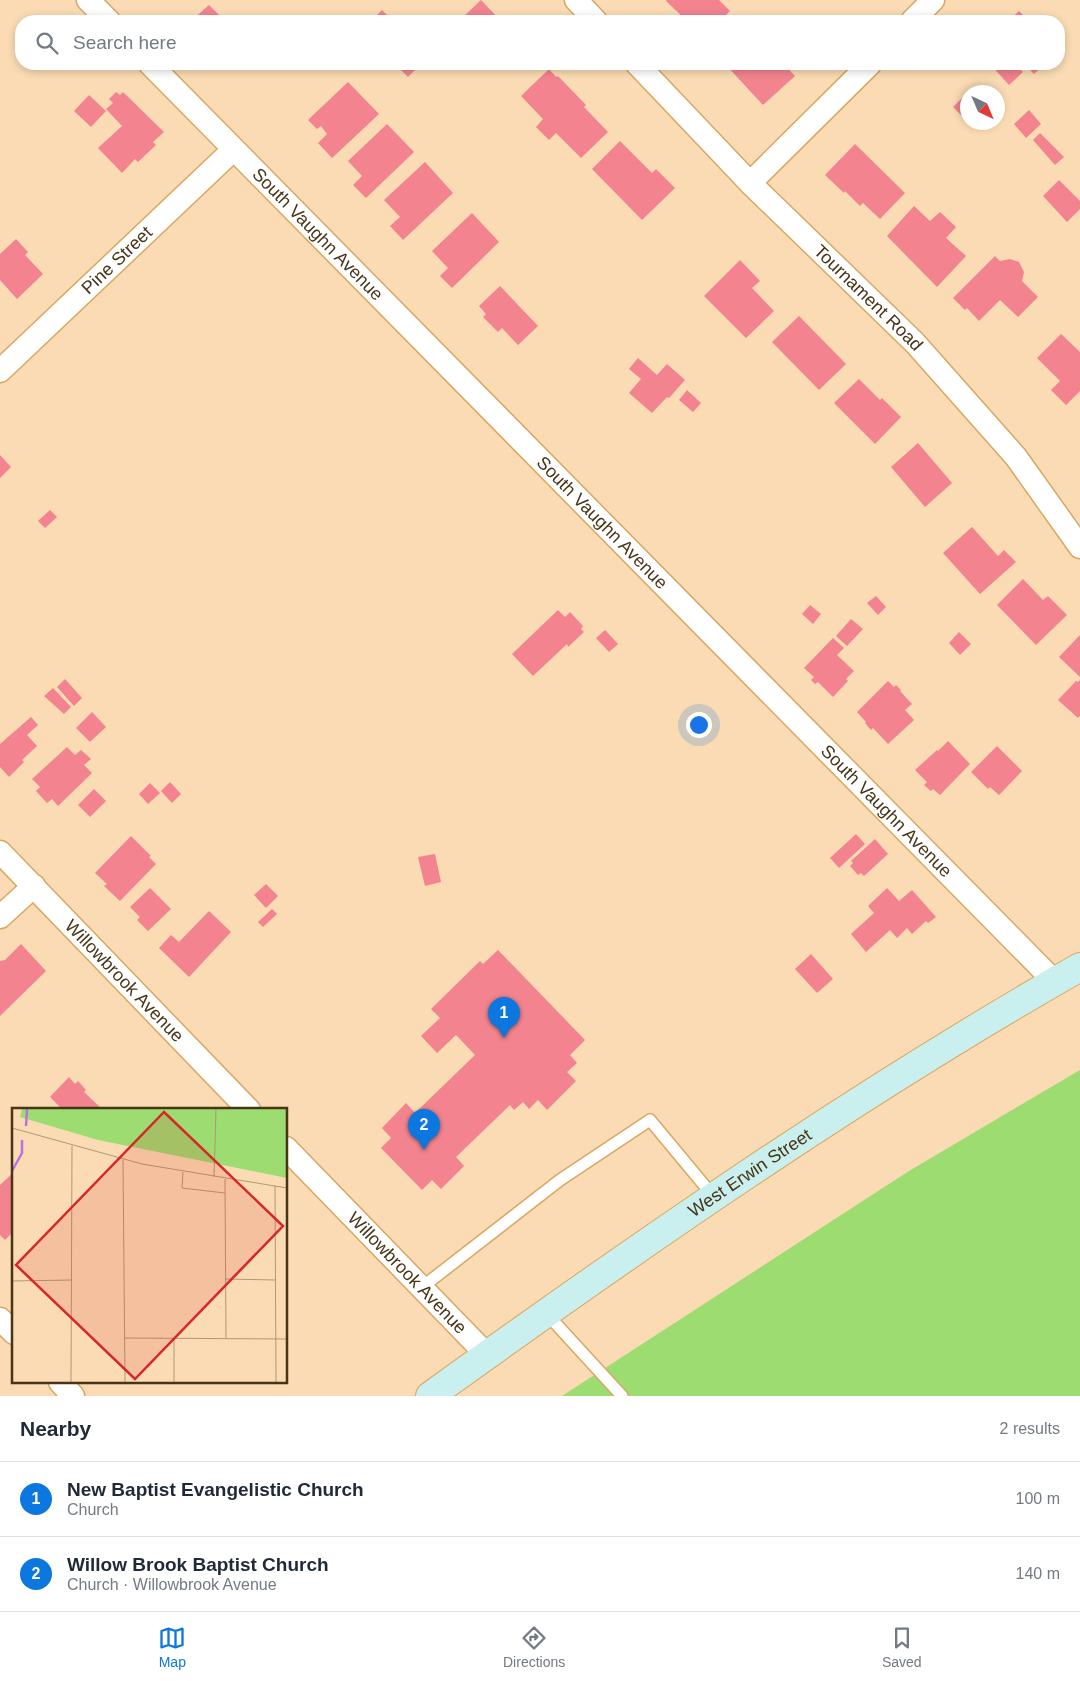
<!DOCTYPE html>
<meta charset="utf-8">
<style>
body{margin:0;font-family:Helvetica,sans-serif;background:#f6f6f7;color:#1f2937}
.compass{position:absolute;left:960px;top:85px;width:45px;height:45px;border-radius:50%;background:#fff;box-shadow:0 2px 8px #0003;rotate:136deg}
.you{position:absolute;left:698px;top:724px;width:18px;height:18px;margin:-12px;border:4px solid #fff;border-radius:50%;background:#1a73e8;box-shadow:0 0 0 8px #1a73e833}
.badge{display:grid;place-items:center;width:32px;height:32px;border-radius:50%;background:#0c78df;color:#fff;font-size:16px;font-weight:700}
.pin{position:absolute;translate:-50% -41px;filter:drop-shadow(0 1px 2px #0008)}
.pin::after{content:'';position:absolute;top:26px;width:18px;height:15px;background:inherit;clip-path:polygon(0 0,100% 0,50% 100%)}
.list{margin:0;padding:0;list-style:none}
h2{display:flex;justify-content:space-between;align-items:center;height:65px;margin:0;padding:0 20px;font-size:21px}
h2 small{font-size:16px;font-weight:400;color:#747a83}
.list li{display:grid;grid-template-columns:32px 1fr auto;gap:15px;align-items:center;box-sizing:border-box;height:75px;padding:0 20px;border-top:1px solid #e0e1e3}
.list b{display:block;font-size:19px;white-space:nowrap}
.list p{margin:0;font-size:16px;white-space:nowrap;color:#747a83}
.list em{font-size:16px;font-style:normal;color:#747a83}
.icon{flex:none;width:28px;height:28px;fill:none;stroke:currentColor;stroke-width:2;stroke-linecap:round;stroke-linejoin:round}
.map{position:relative;flex:none;width:1080px;height:1396px;overflow:hidden}
.search{position:absolute;background:#fff;box-shadow:0 2px 8px #0003;left:15px;right:15px;top:15px;height:55px;display:flex;align-items:center;gap:12px;box-sizing:border-box;padding:0 18px;border-radius:20px;color:#747a83;font-size:19px}
.sheet{height:215px;background:#fff}
nav{display:flex;justify-content:space-around;align-items:center;box-sizing:border-box;height:70px;border-top:1px solid #e0e1e3;background:#fff;font-size:14px;color:#747a83}
nav a{display:grid;justify-items:center;gap:2px}
nav .on{color:#0c78df}
.map>svg:first-child{display:block}
.green{fill:#9cdc71}
.building{fill:#f2838f}
.lines{fill:none;stroke-linecap:round;stroke-linejoin:round}
.lane-casing{stroke:#d9a762;stroke-width:14}
.street-casing{stroke:#d9a762;stroke-width:25}
.secondary-casing{stroke:#d9a762;stroke-width:30}
.lane{stroke:#fff;stroke-width:11}
.street{stroke:#fff;stroke-width:22}
.secondary{stroke:#c9efee;stroke-width:28}
.labels{text-anchor:middle;dominant-baseline:central;stroke-width:5;stroke-linejoin:round;paint-order:stroke}
.street-label{font-size:18px;fill:#483417;stroke:#fadbb3}
.inset-river{fill:none;stroke:#bd73df;stroke-width:2.5}
.inset-road{fill:none;stroke:#b39875;stroke-width:1}
.view{fill:#d62828;fill-opacity:0.15;stroke:#d62828;stroke-width:2.5}
.inset-edge{fill:none;stroke:#483417;stroke-width:2.5}
</style>
<div class="map">
<svg width="1080" height="1396" viewBox="0 0 1080 1396">
<rect width="100%" height="100%" fill="#fadbb3"/>
<path class="green" d="M1080,1070V1396H562L909,1171Z"/>
<g class="building">
<path d="M481,0L501,21H459Z"/>
<path d="M667,0H719L730,11L720,21H687L666,1Z"/>
<path d="M209,5L225,21H191Z"/>
<path d="M382,10L393,21H371Z"/>
<path d="M1019,11L1029,21H1008Z"/>
<path d="M395,64H421L408,77Z"/>
<path d="M725,64H784L795,76L763,105Z"/>
<path d="M990,64H1015L1023,72L1009,85Z"/>
<path d="M1024,64H1045L1034,74Z"/>
<path d="M549,69L556,77L558,76L586,105L584,107L608,132L581,158L556,133L549,140L536,127L543,119L521,96Z"/>
<path d="M348,82L379,114L332,158L318,143L327,134L321,126L317,129L308,120Z"/>
<path d="M116,92L120,95L123,92L164,132L153,142L156,145L138,162L135,159L122,173L98,148L122,126L106,109L113,103L109,99Z"/>
<path d="M89,95L106,111L91,127L74,111Z"/>
<path d="M965,95L968,98V119L965,117L964,118L953,107Z"/>
<path d="M1029,110L1041,124L1026,138L1014,124Z"/>
<path d="M387,124L414,152L366,198L353,185L362,176L348,161Z"/>
<path d="M1040,133L1064,157L1055,165L1033,140Z"/>
<path d="M620,141L652,173L656,169L675,188L642,220L592,169Z"/>
<path d="M855,144L905,193L880,219L863,203L860,206L845,191L844,193L825,175Z"/>
<path d="M425,162L453,193L403,240L390,226L400,217L384,200Z"/>
<path d="M1059,180L1080,201V209L1067,222L1043,196Z"/>
<path d="M914,206L930,221L940,212L956,227L946,238L966,256L937,287L887,236Z"/>
<path d="M472,213L499,242L452,288L440,276L448,268L432,251Z"/>
<path d="M16,239L28,252L25,255L43,274L17,299L0,280V254Z"/>
<path d="M995,256L1000,261L1010,259L1019,262L1024,272L1022,281L1038,297L1018,317L1000,300L979,321L967,308L965,310L953,298Z"/>
<path d="M740,260L760,281L752,288L774,311L746,338L704,296Z"/>
<path d="M500,286L538,326L518,345L502,328L498,332L483,317L486,314L479,306Z"/>
<path d="M799,316L846,364L819,390L772,342Z"/>
<path d="M1061,334L1080,352V391L1066,405L1051,390L1060,381L1037,358Z"/>
<path d="M638,358L657,375L667,364L685,380L669,398L667,397L652,413L629,393L641,379L629,369Z"/>
<path d="M859,379L880,400L882,398L901,417L875,444L834,403Z"/>
<path d="M687,390L701,403L693,412L679,400Z"/>
<path d="M918,443L952,483L925,507L891,467Z"/>
<path d="M0,455L11,467L0,478Z"/>
<path d="M50,510L57,517L45,528L38,521Z"/>
<path d="M972,527L998,556L1004,550L1016,562L980,594L943,553Z"/>
<path d="M1023,579L1043,600L1048,596L1067,615L1036,645L997,605Z"/>
<path d="M876,596L886,607L878,615L867,603Z"/>
<path d="M810,605L821,614L813,624L802,614Z"/>
<path d="M558,610L565,617L570,612L583,626L581,629L584,632L568,647L567,644L533,676L512,654Z"/>
<path d="M851,619L863,629L847,646L836,636Z"/>
<path d="M605,630L618,644L609,652L596,638Z"/>
<path d="M959,632L971,644L960,655L949,643Z"/>
<path d="M1080,635V677L1059,657Z"/>
<path d="M833,638L844,648L837,655L854,671L846,679L848,681L833,697L818,682L815,684L811,680L814,677L804,668Z"/>
<path d="M65,679L82,698L74,706L57,687Z"/>
<path d="M1080,680V716L1078,718L1058,700L1076,681L1078,682Z"/>
<path d="M888,681L894,687L896,685L901,690L900,691L912,704L905,710L914,720L888,744L873,728L871,730L865,723L866,722L857,712Z"/>
<path d="M53,688L71,707L64,714L44,696Z"/>
<path d="M92,712L106,727L90,742L76,728Z"/>
<path d="M31,717L38,725L27,735L37,746L22,760L24,762L9,777L0,767V744Z"/>
<path d="M948,741L970,764L940,795L933,789L931,791L924,785L927,782L915,770L937,750L938,751Z"/>
<path d="M997,746L1022,771L999,795L990,787L988,789L971,772Z"/>
<path d="M67,747L75,755L81,750L91,759L84,765L92,773L58,806L52,799L47,803L36,791L40,787L32,779Z"/>
<path d="M170,782L181,794L172,803L161,791Z"/>
<path d="M150,783L160,793L148,804L139,794Z"/>
<path d="M94,789L106,801L90,817L78,805Z"/>
<path d="M856,834L865,844L839,868L830,858Z"/>
<path d="M131,836L151,856L149,857L156,864L120,901L104,886L107,884L95,873Z"/>
<path d="M875,839L888,854L864,876L861,873L858,875L850,866L853,863L851,861Z"/>
<path d="M435,854L441,882L425,886L418,857Z"/>
<path d="M266,884L278,896L266,908L254,895Z"/>
<path d="M150,888L171,909L148,931L137,920L140,917L130,907Z"/>
<path d="M887,888L899,901L912,890L936,917L928,923L926,921L912,934L907,928L897,938L890,930L866,952L851,934L874,913L868,906Z"/>
<path d="M272,909L277,914L263,927L258,922Z"/>
<path d="M209,911L231,932L189,977L159,948L171,935L179,942Z"/>
<path d="M21,944L46,971L0,1016V961L5,960Z"/>
<path d="M498,950L585,1040L570,1055L577,1063L567,1072L576,1081L547,1110L538,1100L529,1109L523,1102L514,1110L510,1105L456,1157L464,1166L441,1189L432,1180L422,1190L381,1148L391,1138L382,1128L406,1103L415,1113L475,1055L456,1035L437,1053L421,1036L440,1018L431,1009L480,961L483,964Z"/>
<path d="M811,954L833,979L817,993L795,969Z"/>
<path d="M69,1077L75,1084L78,1081L86,1090L84,1092L103,1110H63L50,1097Z"/>
<path d="M14,1172V1231L5,1240L0,1235V1185Z"/>
</g>
<g class="lines">
<g class="lane-casing">
<g id="lane">
<path d="M421,1288L560,1180L650,1120L714,1197"/>
<path d="M546,1313L622,1396"/>
</g>
</g>
<g class="street-casing">
<g id="street">
<path d="M88,0L109,21"/>
<path d="M576,0L596,21"/>
<path d="M912,21L933,0"/>
<path id="s1" d="M150,64L1054,981"/>
<path id="s2" d="M637,64L750,183L915,343L1016,457L1080,547"/>
<path d="M750,183L870,64"/>
<path id="s3" d="M0,371L233,150"/>
<path id="s4" d="M0,852L249,1110"/>
<path d="M0,917L34,886"/>
<path id="s5" d="M286,1148L487,1355"/>
<path d="M0,1319L14,1333"/>
<path d="M60,1382L73,1396"/>
</g>
</g>
<g class="secondary-casing">
<g id="secondary">
<path id="s6" d="M430,1396C641,1244 854,1096 1080,967"/>
</g>
</g>
<use href="#lane" class="lane"/>
<use href="#street" class="street"/>
<use href="#secondary" class="secondary"/>
</g>
<g class="labels">
<g class="street-label">
<text stroke="none"><textPath href="#s1" startOffset="239">South Vaughn Avenue</textPath></text>
<text stroke="none"><textPath href="#s3" startOffset="161">Pine Street</textPath></text>
<text stroke="none"><textPath href="#s2" startOffset="329">Tournament Road</textPath></text>
<text stroke="none"><textPath href="#s1" startOffset="644">South Vaughn Avenue</textPath></text>
<text stroke="none"><textPath href="#s1" startOffset="1049">South Vaughn Avenue</textPath></text>
<text stroke="none"><textPath href="#s4" startOffset="179">Willowbrook Avenue</textPath></text>
<text stroke="none"><textPath href="#s6" startOffset="390">West Erwin Street</textPath></text>
<text stroke="none"><textPath href="#s5" startOffset="174">Willowbrook Avenue</textPath></text>
</g>
</g>
<g transform="translate(12 1108)">
<rect width="275" height="275" fill="#fadbb3"/>
<path d="M10,1H275V70L86,32L8,9Z" fill="#9cdc71"/>
<path class="inset-river" d="M14,18L15,1M0,63L10,45V32"/>
<path class="inset-road" d="M0,20L130,56L275,80M111,52L113,274M171,64L170,80L213,85M202,69L204,1M213,71L214,230M263,78L264,274M213,171L264,172M0,173L60,172M113,230L275,231M162,231V274M59,274L60,38"/>
<path class="view" d="M152,4L271,118L123,271L4,157Z"/>
<rect width="275" height="275" class="inset-edge"/>
</g>
</svg>
<svg class="compass" viewBox="-18 -18 36 36"><path d="M0-13l5 13h-10z" fill="#e53935"/><path d="M0 13l5-13h-10z" fill="#747a83"/></svg>
<div class="you"></div>
<div class="pin badge" style="left:504px;top:1038px">1</div>
<div class="pin badge" style="left:424px;top:1150px">2</div>
<div class="search"><svg class="icon" aria-label="search" viewBox="0 0 24 24"><circle cx="10" cy="10" r="6"/><path d="M15 15l6 6"/></svg>Search here</div>
</div>
<section class="sheet">
<h2>Nearby<small>2 results</small></h2>
<ul class="list">
<li><span class="badge">1</span><div><b>New Baptist Evangelistic Church</b><p>Church</p></div><em>100 m</em></li>
<li><span class="badge">2</span><div><b>Willow Brook Baptist Church</b><p>Church · Willowbrook Avenue</p></div><em>140 m</em></li>
</ul>
</section>
<nav>
<a class="on"><svg class="icon" aria-label="map" viewBox="0 0 24 24"><path d="M3 6l6-2 6 2 6-2v14l-6 2-6-2-6 2zM9 4v14M15 6v14"/></svg>Map</a>
<a><svg class="icon" aria-label="directions" viewBox="0 0 24 24"><path d="M12 3l9 9-9 9-9-9zM9 14v-3h6M13 9l2 2-2 2"/></svg>Directions</a>
<a><svg class="icon" aria-label="saved" viewBox="0 0 24 24"><path d="M7 4h10v16l-5-4-5 4z"/></svg>Saved</a>
</nav>
